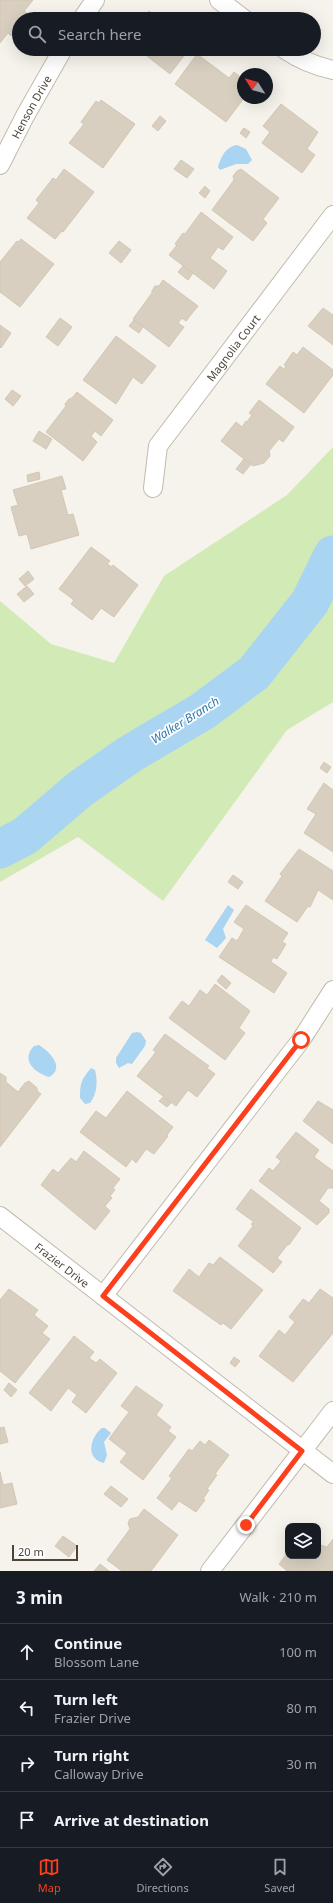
<!DOCTYPE html>
<meta charset="utf-8">
<style>
body{margin:0;font-family:"Noto Sans",sans-serif;background:#242831;color:#f1f3f6}
.controls{position:absolute;right:12px;bottom:12px;display:grid;overflow:hidden;border-radius:8px;box-shadow:0 4px 16px #0002}
.controls button{width:36px;height:36px;display:grid;place-items:center;padding:0;border:0;border-bottom:1px solid #363941;background:#171b24;color:#f1f3f6;font:20px sans-serif}
.compass{position:absolute;left:237px;top:68px;width:36px;height:36px;border-radius:50%;background:#171b24;box-shadow:0 4px 16px #0002;rotate:307deg}
.scale{position:absolute;left:12px;bottom:10px;width:66px;box-sizing:border-box;padding-left:4px;border:2px solid #4b4439;border-top:0;font-size:11px;line-height:14px;white-space:nowrap;color:#4b4439;-webkit-text-stroke:3px #fff;paint-order:stroke}
.stop{position:absolute;width:12px;height:12px;margin:-9px;border:3px solid #fc3f1d;border-radius:50%;background:#fff}
.stop.end{background:#fc3f1d;border-color:#fff;box-shadow:0 1px 4px #0008}
.list{margin:0;padding:0;list-style:none}
h2{display:flex;justify-content:space-between;align-items:center;height:52px;margin:0;padding:0 16px;font-size:17px}
h2 small{font-size:13px;font-weight:400;color:#9ea1a6}
.list li{display:grid;grid-template-columns:26px 1fr auto;gap:12px;align-items:center;box-sizing:border-box;height:56px;padding:0 16px;border-top:1px solid #363941}
.list b{display:block;font-size:15px;white-space:nowrap}
.list p{margin:0;font-size:13px;white-space:nowrap;color:#9ea1a6}
.list em{font-size:13px;font-style:normal;color:#9ea1a6}
.icon{flex:none;width:22px;height:22px;fill:none;stroke:currentColor;stroke-width:2;stroke-linecap:round;stroke-linejoin:round}
.map{position:relative;flex:none;width:333px;height:1571px;overflow:hidden}
.search{position:absolute;background:#171b24;box-shadow:0 4px 16px #0002;left:12px;right:12px;top:12px;height:44px;display:flex;align-items:center;gap:10px;box-sizing:border-box;padding:0 14px;border-radius:22px;color:#9ea1a6;font-size:15px}
.sheet{height:276px;background:#171b24}
nav{display:flex;justify-content:space-around;align-items:center;box-sizing:border-box;height:56px;border-top:1px solid #363941;background:#171b24;font-size:11px;color:#9ea1a6}
nav a{display:grid;justify-items:center;gap:2px}
nav .on{color:#fc3f1d}
.map>svg:first-child{display:block}
.green{fill:#d2eab5}
.water{fill:#a9d4f2}
.lines{fill:none;stroke-linecap:round;stroke-linejoin:round}
.river{stroke:#a9d4f2;stroke-width:39}
.building{fill:#d8cfc1;stroke:#d3c7b4}
.minor-casing{stroke:#c2bbae;stroke-width:20}
.minor{stroke:#fff;stroke-width:18}
.route{stroke:#fc3f1d;stroke-width:5}
.labels{text-anchor:middle;dominant-baseline:central;stroke-width:3.5;stroke-linejoin:round;paint-order:stroke}
.street-label{font-size:11px;fill:#4b4439;stroke:#fff}
.water-label{font-size:12px;font-style:italic;fill:#2e7ab2;stroke:#fff}
</style>
<div class="map">
<svg width="333" height="1571" viewBox="0 0 333 1571">
<rect width="100%" height="100%" fill="#f6f3ec"/>
<path class="green" d="M333,447V702L287,730L163,901L78,837L0,882V601L51,644L114,663L164,576L287,495Z"/>
<g class="water">
<path d="M237,145L246,149L252,160L248,164H236L220,170L218,167C221,157 225,147 237,145Z"/>
<path d="M228,905L234,910L223,929L226,938L217,948L205,940Z"/>
<path d="M137,1032L141,1033L146,1041L145,1046L132,1064L128,1063L119,1068L116,1063V1058L132,1033Z"/>
<path d="M39,1045C49,1051 66,1068 49,1077C35,1073 20,1060 34,1046Z"/>
<path d="M91,1068L95,1070C98,1081 97,1094 90,1103L85,1104L80,1098C80,1083 81,1080 91,1068Z"/>
<path d="M102,1428H105L111,1433L104,1442L107,1455L104,1463C85,1459 90,1437 102,1428Z"/>
</g>
<g class="lines">
<path class="river" d="M0,849L25,836L80,789L130,754L203,711L254,673L310,602L333,555"/>
</g>
<g class="building">
<path d="M0,0H33L24,11L27,13L23,19H19V24L11,36L8,33L0,43Z"/>
<path d="M149,11L159,19H143Z"/>
<path d="M138,49H189L170,74Z"/>
<path d="M197,54L229,78L234,72L243,79V98H244L226,122L175,84Z"/>
<path d="M101,100L135,124L103,168L69,143L84,124L81,122L96,101L99,103Z"/>
<path d="M281,104L318,132L307,149L315,155L302,173L262,143L270,132L263,126Z"/>
<path d="M160,116L166,121L158,131L152,126Z"/>
<path d="M244,128L250,132L246,138L240,133Z"/>
<path d="M181,160L194,169L187,178L174,169Z"/>
<path d="M64,169L94,192L63,232L62,231L55,239L27,218L39,203L36,200L53,178L56,180Z"/>
<path d="M241,169L279,198L263,219L267,223L253,241L212,210L234,180L233,176L237,171Z"/>
<path d="M205,186L210,191L205,198L199,193Z"/>
<path d="M201,212L233,237L223,250L218,247L210,258L227,271L214,289L169,255L177,245L175,244L183,233L185,234Z"/>
<path d="M21,239L54,264L20,307L0,292V262L17,241L19,242Z"/>
<path d="M119,241L131,250L121,263L109,253Z"/>
<path d="M183,266L193,273L188,280L178,272Z"/>
<path d="M163,280L198,306L186,321L182,318L178,323L184,327L169,347L133,319L152,293V291L155,286H159Z"/>
<path d="M323,308L333,315V345L308,326Z"/>
<path d="M60,318L72,327L58,346L46,337Z"/>
<path d="M134,320L143,327L139,333L129,326Z"/>
<path d="M0,325L11,333L1,348L0,347Z"/>
<path d="M116,336L156,366L142,384L133,377L116,404L83,380Z"/>
<path d="M303,347L333,370V375L304,413L266,384L280,366L284,369L286,366L284,365L293,352L297,355Z"/>
<path d="M12,390L21,396L13,406L5,399Z"/>
<path d="M77,392L113,420L101,436L95,431L91,436L97,442L83,461L46,432L66,406L65,404L69,399L72,398Z"/>
<path d="M259,400L294,427L283,442L279,439L269,451L270,456L264,463L253,466L221,441L236,422L242,427L246,421L247,422L252,415L249,413Z"/>
<path d="M39,431L52,439L46,449L33,441Z"/>
<path d="M244,459L251,464L243,474L236,469Z"/>
<path d="M39,472L40,479L28,482L27,475Z"/>
<path d="M62,476L66,489L61,490L68,515L73,514L79,535L31,549L27,534L19,536L11,507L18,505L13,490Z"/>
<path d="M91,547L110,561L107,564L112,567L113,565L138,585L114,617L101,608L92,620L71,604L74,600L59,589Z"/>
<path d="M28,571L34,579L25,586L19,579Z"/>
<path d="M27,586L34,594L24,602L17,594Z"/>
<path d="M324,762L331,767L327,773L320,768Z"/>
<path d="M324,783L333,790V852L304,833L316,814L307,809Z"/>
<path d="M299,849L333,871V900L318,890L310,907L308,906L297,922L265,901L282,876L280,874Z"/>
<path d="M233,875L243,882L238,889L228,882Z"/>
<path d="M246,905L288,933L282,942L286,944L277,959L273,957L271,962L287,973L274,993L219,957L232,938L237,941L244,929L234,922Z"/>
<path d="M222,975L231,983L226,989L217,981Z"/>
<path d="M215,984L250,1011L239,1028L245,1033L225,1060L169,1018L182,1001L189,1006L200,990L207,995Z"/>
<path d="M165,1034L209,1066L207,1068L215,1074L197,1097L188,1090L176,1106L137,1076L156,1052L153,1050Z"/>
<path d="M0,1073L6,1077V1082L18,1092L25,1083L29,1081L37,1088V1091L41,1094L0,1147Z"/>
<path d="M127,1091L173,1127L167,1135L168,1136L154,1154L146,1149L136,1163L132,1159L126,1167L80,1132L96,1111L106,1118Z"/>
<path d="M163,1097L171,1103L167,1107L159,1101Z"/>
<path d="M318,1101L333,1110V1144L303,1121Z"/>
<path d="M296,1132L319,1150L314,1157L333,1171V1188H328L319,1201L329,1209V1213L317,1225L259,1181L269,1168L273,1171L281,1161L276,1157Z"/>
<path d="M84,1151L120,1179L113,1188L115,1190L110,1196L112,1198L105,1206L110,1211L95,1230L41,1185L53,1169L58,1173L71,1158L76,1162Z"/>
<path d="M251,1189L301,1228L289,1245L288,1244L277,1258L282,1262L273,1273L238,1246L253,1226L251,1224L254,1222L236,1209Z"/>
<path d="M220,1257L263,1290L231,1329L223,1323L221,1325L173,1291L189,1269L199,1277L209,1263L213,1265Z"/>
<path d="M9,1289L38,1310L34,1315L48,1326L42,1333L50,1339L15,1383L0,1371V1300Z"/>
<path d="M320,1289L333,1298V1333L293,1382L259,1356L279,1330L285,1335L295,1322L289,1317L303,1299L309,1303Z"/>
<path d="M74,1336L94,1352L89,1358L96,1363L100,1359L117,1373L86,1413L72,1402L77,1395L68,1388L51,1411L29,1393Z"/>
<path d="M234,1357L240,1361L235,1367L230,1363Z"/>
<path d="M9,1383L17,1390L11,1397L4,1390Z"/>
<path d="M136,1386L163,1405L156,1415L171,1427L168,1431L176,1437L143,1480L120,1462L127,1453L109,1439L129,1412L121,1406Z"/>
<path d="M4,1427L8,1442L0,1444V1428Z"/>
<path d="M209,1440L229,1455L215,1474L217,1475L207,1489L209,1490L203,1499L205,1500L196,1512L179,1501L172,1510L157,1498L172,1478L169,1476L189,1449L192,1451L200,1441L205,1445Z"/>
<path d="M0,1472L3,1485L12,1483L17,1504L0,1508Z"/>
<path d="M111,1486L128,1499L121,1507L104,1494Z"/>
<path d="M144,1509L178,1535L151,1571H122L107,1560L130,1529L128,1523L130,1519L138,1517Z"/>
<path d="M63,1536L77,1546L69,1557L55,1546Z"/>
<path d="M333,1539V1571H287L279,1564L288,1552V1556H318V1544L327,1547Z"/>
<path d="M100,1564L109,1571H94Z"/>
</g>
<g class="lines">
<g class="minor-casing">
<g id="minor">
<path d="M219,0L244,19"/>
<path d="M82,19L95,0"/>
<path d="M284,49C300,60 315,66 333,70"/>
<path id="s1" d="M0,165L25,116L63,49"/>
<path id="s2" d="M153,488L158,446L333,215"/>
<path id="s3" d="M0,1216L333,1474"/>
<path d="M103,1296L301,1040L333,990"/>
<path d="M210,1571L333,1411"/>
</g>
</g>
<use href="#minor" class="minor"/>
</g>
<g class="lines">
<path class="route" d="M246,1525L302,1451L103,1296L301,1040"/>
</g>
<g class="labels">
<g class="street-label">
<text stroke="none"><textPath href="#s1" startOffset="66">Henson Drive</textPath></text>
<text stroke="none"><textPath href="#s2" startOffset="166">Magnolia Court</textPath></text>
<text stroke="none"><textPath href="#s3" startOffset="79">Frazier Drive</textPath></text>
</g>
<g class="water-label">
<text transform="translate(185 720) rotate(-32)">Walker Branch</text>
</g>
</g>
</svg>
<div class="controls">
<button><svg class="icon" aria-label="layers" viewBox="0 0 24 24"><path d="M12 4l9 5-9 5-9-5zM3 14l9 5 9-5"/></svg></button>
</div>
<svg class="compass" viewBox="-18 -18 36 36"><path d="M0-13l5 13h-10z" fill="#e53935"/><path d="M0 13l5-13h-10z" fill="#9ea1a6"/></svg>
<div class="scale">20 m</div>
<div class="stop" style="left:301px;top:1040px"></div>
<div class="stop end" style="left:246px;top:1525px"></div>
<div class="search"><svg class="icon" aria-label="search" viewBox="0 0 24 24"><circle cx="10" cy="10" r="6"/><path d="M15 15l6 6"/></svg>Search here</div>
</div>
<section class="sheet">
<h2>3 min<small>Walk · 210 m</small></h2>
<ul class="list">
<li><svg class="icon" aria-label="ahead" viewBox="0 0 24 24"><path d="M12 20V5M6 11l6-6 6 6"/></svg><div><b>Continue</b><p>Blossom Lane</p></div><em>100 m</em></li>
<li><svg class="icon" aria-label="left" viewBox="0 0 24 24"><path d="M17 20v-9H6M10 6l-5 5 5 5"/></svg><div><b>Turn left</b><p>Frazier Drive</p></div><em>80 m</em></li>
<li><svg class="icon" aria-label="right" viewBox="0 0 24 24"><path d="M7 20v-9h11M14 6l5 5-5 5"/></svg><div><b>Turn right</b><p>Calloway Drive</p></div><em>30 m</em></li>
<li><svg class="icon" aria-label="arrive" viewBox="0 0 24 24"><path d="M6 21V4h12l-3 4 3 4H6"/></svg><div><b>Arrive at destination</b></div></li>
</ul>
</section>
<nav>
<a class="on"><svg class="icon" aria-label="map" viewBox="0 0 24 24"><path d="M3 6l6-2 6 2 6-2v14l-6 2-6-2-6 2zM9 4v14M15 6v14"/></svg>Map</a>
<a><svg class="icon" aria-label="directions" viewBox="0 0 24 24"><path d="M12 3l9 9-9 9-9-9zM9 14v-3h6M13 9l2 2-2 2"/></svg>Directions</a>
<a><svg class="icon" aria-label="saved" viewBox="0 0 24 24"><path d="M7 4h10v16l-5-4-5 4z"/></svg>Saved</a>
</nav>
